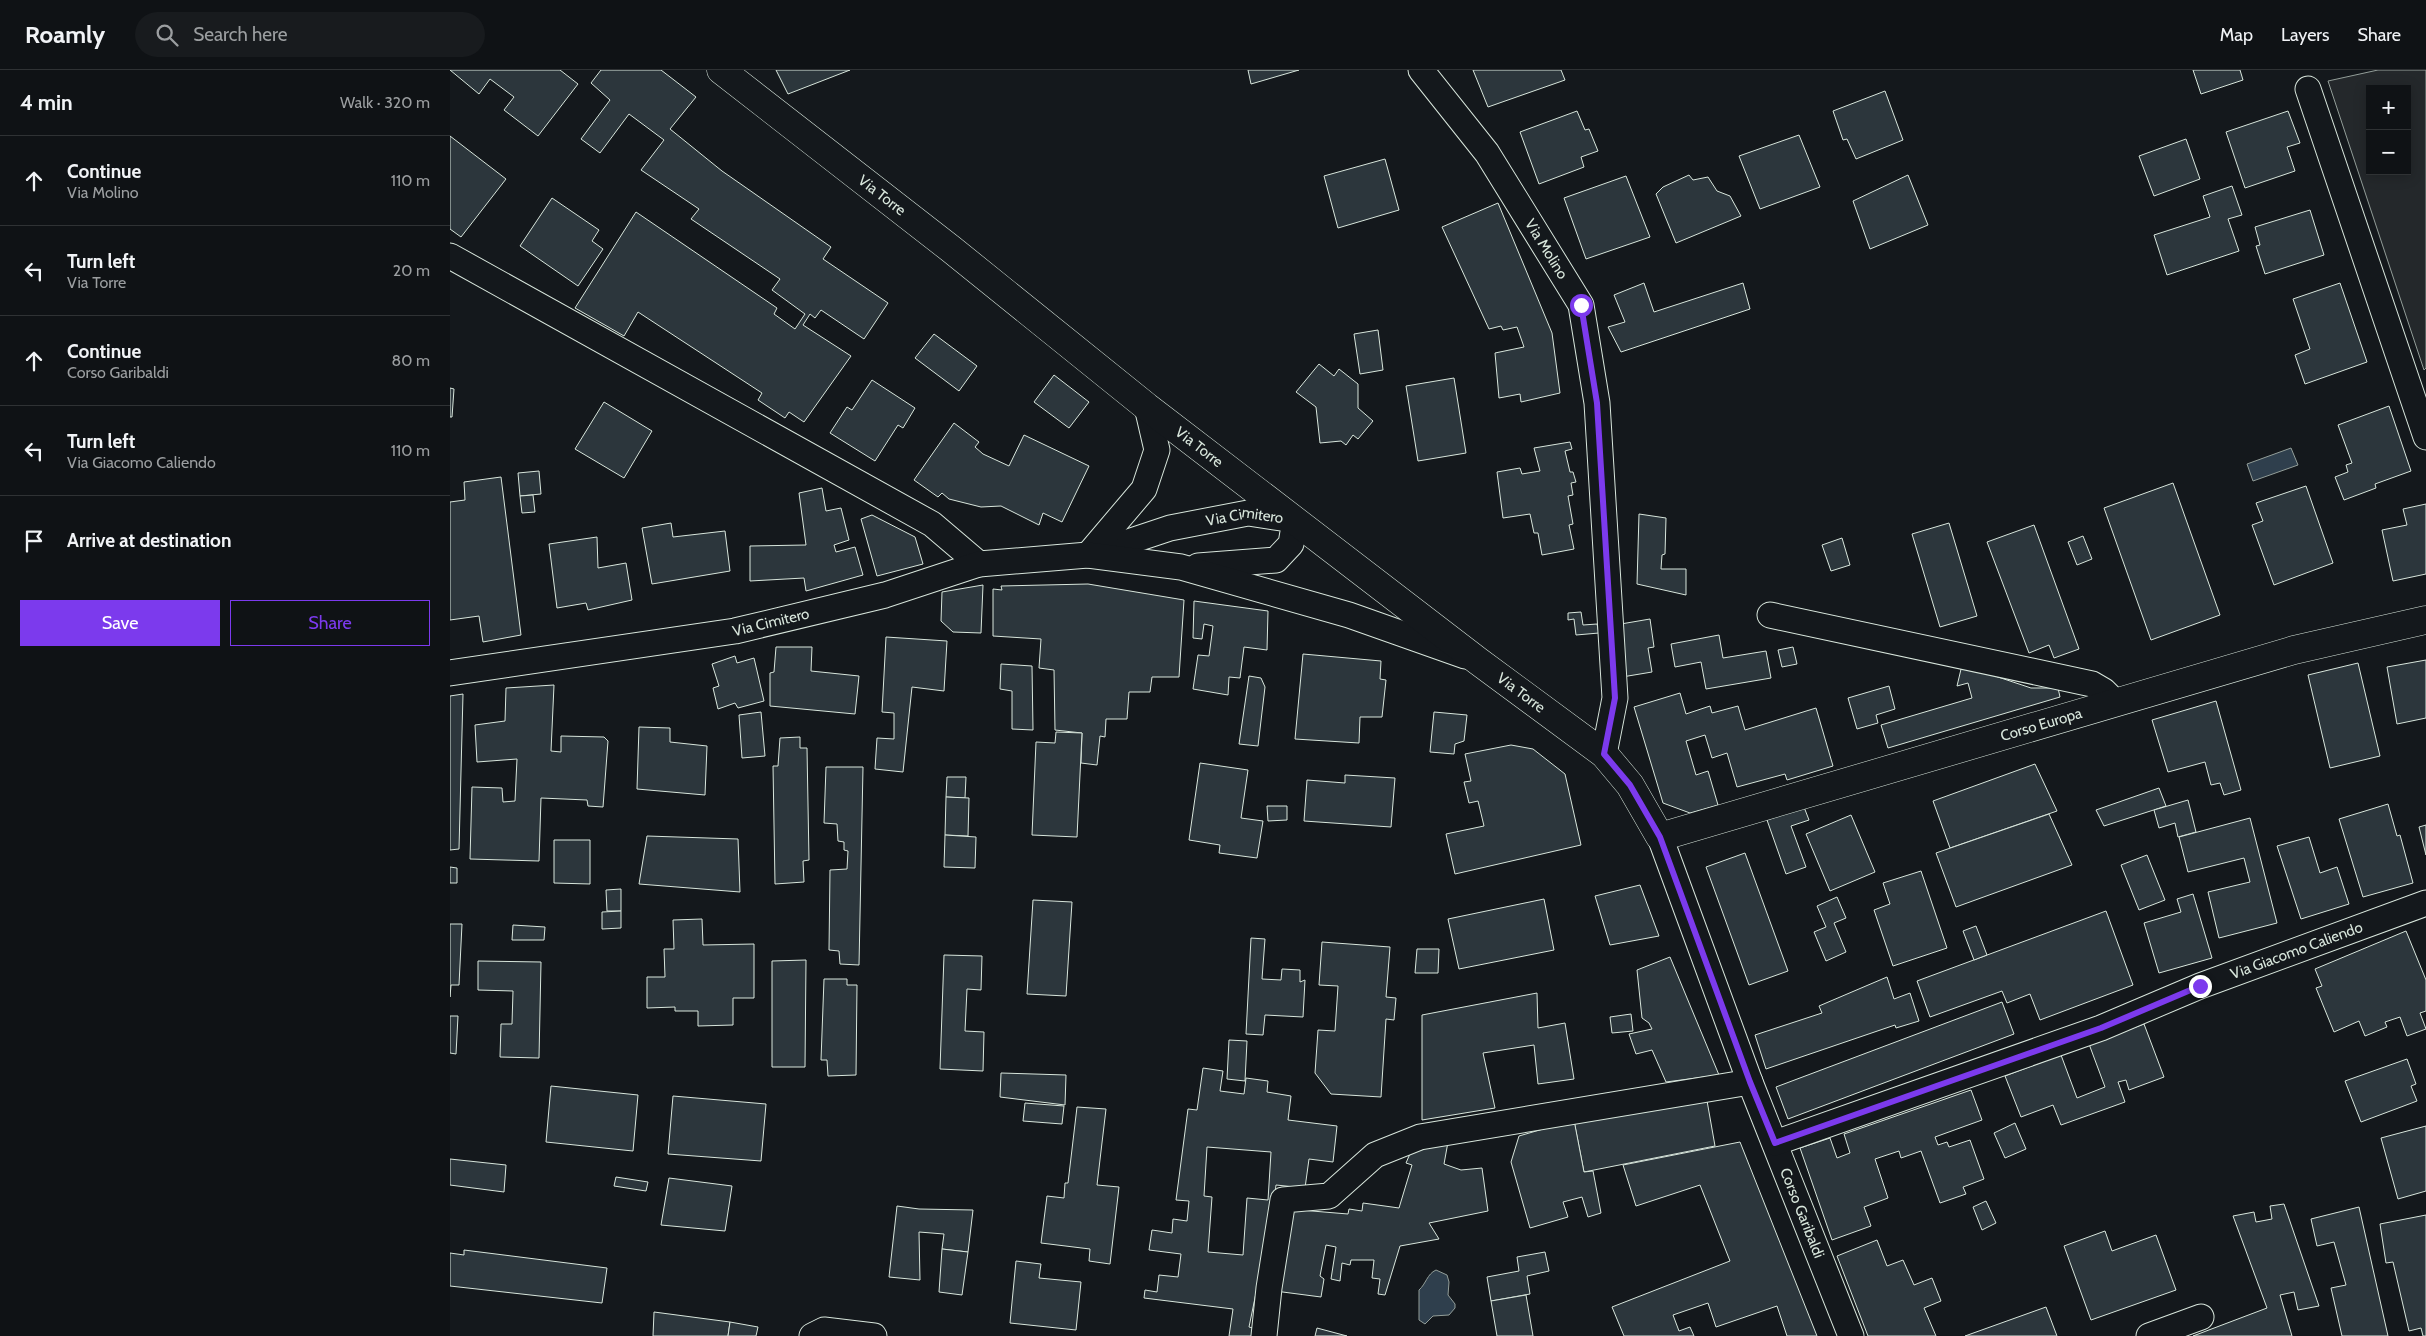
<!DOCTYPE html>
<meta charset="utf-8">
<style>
body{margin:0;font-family:Cabin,sans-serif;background:#181b1e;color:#f1f3f6}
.controls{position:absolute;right:15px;top:15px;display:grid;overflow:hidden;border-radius:0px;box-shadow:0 2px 12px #0003}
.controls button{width:45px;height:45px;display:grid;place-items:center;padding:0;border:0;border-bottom:1px solid #2f3234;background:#0f1215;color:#f1f3f6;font:25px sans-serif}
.stop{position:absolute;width:15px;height:15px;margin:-11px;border:4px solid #7c3aed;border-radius:50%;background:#fff}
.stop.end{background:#7c3aed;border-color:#fff;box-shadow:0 1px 5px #0008}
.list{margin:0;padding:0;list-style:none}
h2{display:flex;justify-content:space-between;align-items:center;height:65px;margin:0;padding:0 20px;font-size:21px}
h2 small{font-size:16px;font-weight:400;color:#9b9ea0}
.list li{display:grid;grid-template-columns:32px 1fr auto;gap:15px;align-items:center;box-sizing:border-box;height:90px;padding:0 20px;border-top:1px solid #2f3234}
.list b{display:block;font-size:19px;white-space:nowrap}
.list p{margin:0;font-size:16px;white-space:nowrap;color:#9b9ea0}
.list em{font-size:16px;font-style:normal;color:#9b9ea0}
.actions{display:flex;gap:10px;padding:15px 20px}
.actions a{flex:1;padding:11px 0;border:1px solid #7c3aed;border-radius:0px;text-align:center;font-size:18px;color:#7c3aed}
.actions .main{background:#7c3aed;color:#fff}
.icon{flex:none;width:28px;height:28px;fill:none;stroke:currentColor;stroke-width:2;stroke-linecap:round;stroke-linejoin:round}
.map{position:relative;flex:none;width:1976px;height:1266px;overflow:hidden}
header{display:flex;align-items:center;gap:30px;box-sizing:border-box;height:70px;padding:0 25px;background:#0f1215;border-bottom:1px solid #2f3234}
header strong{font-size:24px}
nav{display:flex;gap:28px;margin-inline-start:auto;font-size:18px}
.search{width:350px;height:45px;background:#181b1e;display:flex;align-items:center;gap:12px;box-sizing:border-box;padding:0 18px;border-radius:28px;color:#9b9ea0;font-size:19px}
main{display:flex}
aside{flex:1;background:#0f1215}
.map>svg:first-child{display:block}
.parking{fill:#24282b;stroke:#939e99;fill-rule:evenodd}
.water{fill:#2f3f4d;stroke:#939e99}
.building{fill:#2c363c;stroke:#d8e6dc;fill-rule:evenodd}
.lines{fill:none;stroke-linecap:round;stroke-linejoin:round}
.minor-casing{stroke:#d8e6dc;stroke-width:27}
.secondary-casing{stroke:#d8e6dc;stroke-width:29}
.minor{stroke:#14181c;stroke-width:25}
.secondary{stroke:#14181c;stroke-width:28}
.route{stroke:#7c3aed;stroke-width:6}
.labels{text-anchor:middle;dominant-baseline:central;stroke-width:4;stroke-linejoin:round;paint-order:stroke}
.street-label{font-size:15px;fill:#d8e6dc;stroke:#14181c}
</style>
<header>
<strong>Roamly</strong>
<div class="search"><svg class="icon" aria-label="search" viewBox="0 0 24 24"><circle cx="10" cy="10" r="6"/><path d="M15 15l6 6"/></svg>Search here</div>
<nav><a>Map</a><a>Layers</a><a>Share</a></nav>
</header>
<main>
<aside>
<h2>4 min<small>Walk · 320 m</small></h2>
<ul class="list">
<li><svg class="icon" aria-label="ahead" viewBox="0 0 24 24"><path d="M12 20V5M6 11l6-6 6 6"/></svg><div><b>Continue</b><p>Via Molino</p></div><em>110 m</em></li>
<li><svg class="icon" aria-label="left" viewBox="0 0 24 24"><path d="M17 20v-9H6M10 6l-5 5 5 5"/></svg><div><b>Turn left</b><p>Via Torre</p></div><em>20 m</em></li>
<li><svg class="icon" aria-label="ahead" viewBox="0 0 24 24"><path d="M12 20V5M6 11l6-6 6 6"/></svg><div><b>Continue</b><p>Corso Garibaldi</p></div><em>80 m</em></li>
<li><svg class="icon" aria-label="left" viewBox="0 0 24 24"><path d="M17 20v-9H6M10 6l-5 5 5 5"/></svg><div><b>Turn left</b><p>Via Giacomo Caliendo</p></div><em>110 m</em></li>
<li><svg class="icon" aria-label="arrive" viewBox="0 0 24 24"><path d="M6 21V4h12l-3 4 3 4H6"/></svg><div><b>Arrive at destination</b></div></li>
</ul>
<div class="actions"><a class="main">Save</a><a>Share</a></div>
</aside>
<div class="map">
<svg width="1976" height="1266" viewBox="0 0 1976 1266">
<rect width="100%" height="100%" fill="#14181c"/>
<path class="parking" d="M1928,0H1976V298L1974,300L1878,11ZM1920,19H1957V101H1920Z"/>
<g class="water">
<path d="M1841,378L1848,395L1803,411L1797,394Z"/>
<path d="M986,1200L997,1205L999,1212L998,1225L1005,1234V1238L999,1245L983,1246L975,1254L969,1250V1220C976,1214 977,1204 986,1200Z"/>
</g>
<g class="building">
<path d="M0,0H110L128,14L88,66L54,40L64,27L40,9L29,24Z"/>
<path d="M151,0H211L246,27L220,59L272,101L381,177L373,189L438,233L414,269L371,240L365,248L360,244L353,255L401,286L354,352L339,342L335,348L308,330L312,323L188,242L174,266L125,238L186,142L327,238L324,244L345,259L355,244L322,220L330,209L241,149L249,139L191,100L214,70L179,44L150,83L131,69L160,30L141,13Z"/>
<path d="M326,0H400L338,24Z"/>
<path d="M798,0H849L801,14Z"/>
<path d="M1023,0H1111L1115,10L1038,37Z"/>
<path d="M1743,0H1790L1793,10L1751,24Z"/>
<path d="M1435,21L1453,70L1406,89L1397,69L1393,70L1383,41Z"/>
<path d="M1127,41L1135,60L1139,59L1148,81L1131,87L1134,97L1089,114L1070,62Z"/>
<path d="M1838,41L1850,73L1837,77L1845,101L1795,118L1776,62Z"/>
<path d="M1349,65L1370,117L1310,139L1289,86Z"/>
<path d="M0,66L56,109L11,167L0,159Z"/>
<path d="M1736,69L1750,109L1704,126L1689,86Z"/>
<path d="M935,89L949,140L888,158L874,106Z"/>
<path d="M1239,105L1243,110L1258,107L1267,121L1280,126L1291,146L1226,173L1206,124L1213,117Z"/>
<path d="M1458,105L1478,155L1420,179L1403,131Z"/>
<path d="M1176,106L1200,167L1136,189L1114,128Z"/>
<path d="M1782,116L1792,145L1778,149L1789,181L1717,205L1704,165L1760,147L1753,126Z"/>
<path d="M102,128L149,160L142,171L153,179L128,216L70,176Z"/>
<path d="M1048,133L1102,263L1110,323L1071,332L1070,324L1049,328L1045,283L1074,277L1067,257L1053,260L1051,256L1039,259L992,157Z"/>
<path d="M1860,140L1874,185L1815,204L1806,176L1810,175L1805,157Z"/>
<path d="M1194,213L1204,242L1293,213L1300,239L1171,282L1158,257L1175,252L1164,225Z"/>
<path d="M1890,213L1917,292L1855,314L1845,285L1860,279L1843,229Z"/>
<path d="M928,260L933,300L910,304L904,264Z"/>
<path d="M484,264L527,296L509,321L465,288Z"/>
<path d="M869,294L884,306L889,299L908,314V338L923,351L908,369L903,365L896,375L891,371L870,373L866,337L846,322Z"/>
<path d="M604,305L639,332L619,358L584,332Z"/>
<path d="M1004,308L1016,383L968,391L956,316Z"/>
<path d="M422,310L465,338L453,358L448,355L425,391L380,363L397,337L402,340Z"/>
<path d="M0,318L4,319L2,347H0Z"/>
<path d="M154,332L202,361L174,408L125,379Z"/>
<path d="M1939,336L1961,401L1925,414L1926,418L1894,430L1885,407L1898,402L1896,395L1902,393L1888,355Z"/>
<path d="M504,353L529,372L525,377L533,384L559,396L574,365L639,396L612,452L593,443L589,455L551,436L531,437L499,429L492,423L488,427L464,410Z"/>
<path d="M1120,372L1122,379L1115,381L1120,402H1123L1126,412L1121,413L1123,425L1118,426L1123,454L1119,455L1124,479L1092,485L1088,463H1084L1080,444L1053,448L1047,402L1070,398L1072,404L1090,401L1084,378Z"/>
<path d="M89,401L91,424L70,426L68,403Z"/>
<path d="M51,407L71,565L33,572L29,546L0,550V432L15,430L14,412Z"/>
<path d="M1723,413L1770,545L1701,570L1654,438Z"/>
<path d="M1856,416L1883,493L1824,515L1802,455L1813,451L1806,433Z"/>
<path d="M372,418L376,441L391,438L399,470L384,475L386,482L405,477L413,505L356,521L354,508L300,511V476L356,475L349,423Z"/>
<path d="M83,425L85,442L72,443L70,426Z"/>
<path d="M1976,434V504L1943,511L1932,460L1957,455L1953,439Z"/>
<path d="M1189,444L1216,448L1215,484L1212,485L1211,499H1236V525L1187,514Z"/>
<path d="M422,445L465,467L473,494L427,506L411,449Z"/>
<path d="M221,453L223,467L275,461L280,501L202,514L192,458Z"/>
<path d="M1499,453L1527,546L1490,557L1462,464Z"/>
<path d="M1584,455L1629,579L1604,588L1599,575L1579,583L1537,472Z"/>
<path d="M1633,466L1642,489L1627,495L1618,472Z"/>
<path d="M147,467L148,498L176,493L182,530L138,540L136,533L107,538L99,474Z"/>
<path d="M1392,468L1400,495L1381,501L1372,475Z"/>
<path d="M638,514L734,530L729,607H702L700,622H679L677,649H656L655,667L650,666L647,695L631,693L632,663L605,660L604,600L589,598L591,569L543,566V519L552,520L551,516Z"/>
<path d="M533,515L531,563L503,562L491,551L492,522Z"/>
<path d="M744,531L818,541L817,580L794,577L790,608L779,607L778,625L743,619L748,585L759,586L763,556L754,554L752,569L743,568Z"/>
<path d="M1131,542L1133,555L1147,554L1149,563L1126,565L1124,549L1118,550V543Z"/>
<path d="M1200,549L1204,577L1198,578L1202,602L1172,607L1165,555Z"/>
<path d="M1269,565L1273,588L1316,581L1321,608L1256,619L1251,592L1225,597L1221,574Z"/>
<path d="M436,567L497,571L494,621L462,617L453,702L425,699L427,668L444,669V643L432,642Z"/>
<path d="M326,577H362L361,601L409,606L405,644L320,636V603L324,602Z"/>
<path d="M1343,577L1347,594L1332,597L1328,580Z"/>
<path d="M853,584L931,591L930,609L936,610L932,647H910L909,673L845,669Z"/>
<path d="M285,586L287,593L304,588L314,631L288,638L285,633L268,639L263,618L269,616L262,594Z"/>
<path d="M1976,590V648L1947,654L1937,597Z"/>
<path d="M1908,593L1930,686L1880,698L1858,605Z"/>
<path d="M551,594L582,596L583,660L562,659V621L550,619Z"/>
<path d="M1512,595L1581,618H1608L1610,627L1438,678L1431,655L1522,628L1518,613L1507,616Z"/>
<path d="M799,606L811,608L815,617L808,676L789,674Z"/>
<path d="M104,615L101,681L111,682V666L154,667L158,671L153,737L138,736L137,730L91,728L89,791L20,789L22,717L52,718L53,732L65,731L67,689L27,692L25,655L55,651L56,618Z"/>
<path d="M1439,616L1445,639L1426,645L1428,653L1407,659L1398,628Z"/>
<path d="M1230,623L1236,644L1260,636L1262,643L1288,636L1295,660L1366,638L1383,696L1337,710L1335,704L1287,717L1277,683L1262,688L1255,665L1236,671L1246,705L1258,701L1268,735L1240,743L1213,733L1184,637Z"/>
<path d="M13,624L9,779L0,780V626Z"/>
<path d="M1766,631L1791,720L1774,725L1770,713L1761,715L1755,692L1718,702L1702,650Z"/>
<path d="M311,642L315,686L292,688L289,645Z"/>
<path d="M984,642L1017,645L1014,671L1005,674L1004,684L980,682Z"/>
<path d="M189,657L220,658V672L257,676L255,725L187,719Z"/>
<path d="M606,662L632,663L627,767L582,765L586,672L605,673Z"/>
<path d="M350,667V678H357L359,790L353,791L354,812L325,814L323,696H328L330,668Z"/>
<path d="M1061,675L1083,679L1115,704L1131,775L1005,804L996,764L1034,756L1028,731L1019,733L1014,712L1021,711L1015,684Z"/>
<path d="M750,693L798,700L791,748L813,751L807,788L769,783L770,775L739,770Z"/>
<path d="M1585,694L1607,741L1500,778L1483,731Z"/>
<path d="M376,697H413L409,895L390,894L389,881L379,880L380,800L397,799L398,781L394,780V772L388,771L387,754L374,753Z"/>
<path d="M895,705L945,708L941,757L854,751L857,710L895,713Z"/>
<path d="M497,707H516L515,728L496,727Z"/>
<path d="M1709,718L1716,736L1654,756L1646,740Z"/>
<path d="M496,727L519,728L518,766L495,765Z"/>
<path d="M1738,730L1746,762L1728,767L1725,753L1709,758L1704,740Z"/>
<path d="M1938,734L1947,766L1950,765L1963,813L1913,827L1889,749Z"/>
<path d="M817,736H837V750L818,751Z"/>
<path d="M1354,737L1359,750L1341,756L1356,797L1336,804L1317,750Z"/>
<path d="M1599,744L1622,795L1506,837L1486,783Z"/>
<path d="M1401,745L1425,802L1380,821L1356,764Z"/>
<path d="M1800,748L1827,853L1769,868L1758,822L1800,812L1794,788L1738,802L1729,767Z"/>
<path d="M1976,755V785L1969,757Z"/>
<path d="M495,765L526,767L525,798L494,797Z"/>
<path d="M197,766L288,769L290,822L189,814Z"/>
<path d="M1859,767L1870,803L1887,797L1899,834L1851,849L1827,776Z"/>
<path d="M104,770H140V814L104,813Z"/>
<path d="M1295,783L1338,901L1299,915L1256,797Z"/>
<path d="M1697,785L1715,830L1689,840L1671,795Z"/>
<path d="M0,797L7,798V813H0Z"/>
<path d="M1471,801L1497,878L1443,896L1424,840L1440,834L1433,813Z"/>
<path d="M1190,815L1209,866L1160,875L1145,826Z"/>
<path d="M171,819V841H157L156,820Z"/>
<path d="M1743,824L1762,888L1709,903L1694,853L1731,842L1727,829Z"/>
<path d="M1387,827L1396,848L1384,853L1396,882L1376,891L1364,862L1376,857L1367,836Z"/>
<path d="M1094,829L1104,880L1009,899L998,849Z"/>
<path d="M583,830L622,832L616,926L577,924Z"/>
<path d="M171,841V858L152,859V842Z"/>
<path d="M1656,841L1683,915L1590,950L1580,924L1557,933L1552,921L1480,947L1467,911Z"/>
<path d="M252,849L253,875L304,874V928H283V955L248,956V941H225V937L197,938V907H215L214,879H224L223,850Z"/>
<path d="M0,854H12L9,915H1L0,927Z"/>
<path d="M63,855L95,857L94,870H62Z"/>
<path d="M1526,856L1537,885L1524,890L1513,861Z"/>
<path d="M1956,861L1976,910V941L1970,943L1976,959L1957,966L1950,947L1935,952L1937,957L1915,966L1909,951L1884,962L1866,918L1872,916L1865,899Z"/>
<path d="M801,868L815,869L812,909L831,910L832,899L850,900V912L855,910L853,947L815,945L813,965L796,964Z"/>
<path d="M872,872L940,877L936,927L946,928L944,950L936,949L931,1027L881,1024L865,1003L868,960L885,961L888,916L869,915Z"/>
<path d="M967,879H989L988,903H965Z"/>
<path d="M494,885L532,886L531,920L517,919L515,961L534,962L533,1001L490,999Z"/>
<path d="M1220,887L1269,1005L1216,1012L1202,980L1186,984L1179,964L1202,959L1199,953L1192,948L1187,900Z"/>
<path d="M356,890L355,997H322V891Z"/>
<path d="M28,891L91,892L89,988L50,987L51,954H62L63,921L28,920Z"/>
<path d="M1437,907L1444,929L1460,923L1469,951L1446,958L1445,955L1316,999L1305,965L1372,943L1369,936Z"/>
<path d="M374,909H397V915H407L406,1005L378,1006L377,990H371Z"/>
<path d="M1087,923L1088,958L1115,953L1124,1009L1088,1014L1084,975L1033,983L1045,1038L972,1050V945Z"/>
<path d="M1552,932L1564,964L1338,1049L1326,1017Z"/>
<path d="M1181,944L1183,961L1162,963L1160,947Z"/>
<path d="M0,946H8L6,984L0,983Z"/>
<path d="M1694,954L1714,1007L1679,1020L1676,1010L1668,1012L1675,1032L1611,1055L1603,1035L1571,1047L1555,1006L1611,985L1627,1028L1655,1017L1639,974Z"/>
<path d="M779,970L797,971L795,1011L777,1009Z"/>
<path d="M1957,989L1966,1014L1961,1016L1967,1031L1911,1052L1895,1011Z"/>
<path d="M753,998L773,1001L770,1021L794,1024L796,1008L818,1011L817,1022L841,1026L838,1050L887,1056L883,1092L859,1089L855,1118L826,1115L816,1195L812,1194L799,1257L803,1258L802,1266H779L783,1239L694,1228L695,1220L707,1222L709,1205L728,1207L731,1184L699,1180L702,1160L722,1163L723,1149L737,1151L739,1131L726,1130L738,1039L747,1040ZM757,1077L821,1082L818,1130L797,1128L793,1185L758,1182L762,1127L754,1126Z"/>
<path d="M551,1003L616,1005L615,1035L550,1027Z"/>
<path d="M101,1016L188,1025L183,1081L96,1072Z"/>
<path d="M1521,1020L1532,1050L1485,1067L1488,1075L1497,1072L1499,1077L1520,1070L1534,1109L1513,1117L1516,1124L1490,1133L1471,1081L1451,1088L1449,1081L1425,1089L1438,1128L1414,1137L1421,1156L1382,1170L1350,1078L1380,1068L1387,1088L1400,1083L1394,1064Z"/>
<path d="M1256,1025L1265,1076L1134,1102L1124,1051Z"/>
<path d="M223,1026L316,1034L311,1091L218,1084Z"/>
<path d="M575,1033L614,1036L612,1054L573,1051Z"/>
<path d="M627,1037L656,1039L647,1115L669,1117L660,1194L639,1191L640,1179L591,1173L597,1126L614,1128L615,1113H618Z"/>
<path d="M1124,1050L1134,1102L1143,1101L1151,1143L1138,1147L1132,1127L1113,1132L1118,1147L1080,1158L1061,1092L1069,1066Z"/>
<path d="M1565,1053L1576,1079L1555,1088L1544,1063Z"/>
<path d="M1976,1056V1121L1948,1129L1931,1068Z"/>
<path d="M998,1072L994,1094L1011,1100L1032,1098L1038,1141L979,1153L989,1169L950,1176L935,1225L928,1224L930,1209L922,1208L924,1190H901L900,1195L892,1193L890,1211L881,1209L886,1177L876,1175L870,1206L874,1209L871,1227L825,1221L838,1139L898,1144L899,1139L912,1141L913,1133L949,1138L962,1095L956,1093L962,1079Z"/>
<path d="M1290,1072L1367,1266H1337L1327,1236L1266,1257L1258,1233L1223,1245L1229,1261L1240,1257L1244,1266H1174L1162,1237L1280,1191L1250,1115L1186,1136L1173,1095Z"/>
<path d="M0,1089L56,1095L54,1122L0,1115Z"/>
<path d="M166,1107L198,1112L196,1121L164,1116Z"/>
<path d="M219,1108L282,1116L275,1161L211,1155Z"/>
<path d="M1536,1131L1546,1153L1532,1160L1523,1137Z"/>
<path d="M1834,1134L1869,1236L1848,1240L1844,1222L1830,1225L1842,1266H1743L1817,1238L1783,1146L1804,1142L1806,1152L1822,1149L1820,1136Z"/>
<path d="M447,1136L469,1139L523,1140L518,1182L492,1179L494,1164L469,1162L470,1210L439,1207Z"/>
<path d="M1909,1137L1938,1266H1892L1881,1218L1896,1215L1884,1172L1867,1176L1861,1149Z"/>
<path d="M1976,1145V1266H1973L1971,1258L1959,1261L1943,1192L1936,1193L1930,1154Z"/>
<path d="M1655,1161L1662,1181L1706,1165L1726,1220L1641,1250L1614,1176Z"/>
<path d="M1427,1170L1437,1196L1453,1190L1464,1215L1482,1208L1491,1231L1474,1238L1486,1266H1418L1387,1186Z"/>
<path d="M492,1179L518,1182L512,1225L489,1222Z"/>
<path d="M14,1180L157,1198L152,1233L0,1216V1183L14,1185Z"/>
<path d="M1095,1182L1099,1201L1077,1206L1080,1224L1041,1231L1037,1207L1069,1201L1067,1187Z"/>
<path d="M566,1191L591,1194L589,1208L631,1212L626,1260L560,1253Z"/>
<path d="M1076,1225L1083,1266H1047L1041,1231Z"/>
<path d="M1596,1237L1607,1266H1515Z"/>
<path d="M204,1242L280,1252L278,1266H203Z"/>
<path d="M280,1252L308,1257L306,1266H278Z"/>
<path d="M867,1258L897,1266H865Z"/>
</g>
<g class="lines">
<g class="minor-casing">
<g id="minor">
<path id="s1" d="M971,0L1037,83L1131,235L1147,333L1165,628L1154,684"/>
<path d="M1858,19L1976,367"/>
<path d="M0,186L482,454L529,494"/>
<path id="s2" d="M645,483L720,458L798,443L845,450L841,474L826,490L748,496"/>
<path d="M638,485L694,419L707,380L697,337"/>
<path d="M1320,545L1642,614L1654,621L1665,632"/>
<path id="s3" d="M0,603L285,561L435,525L529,494L638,485L731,497L899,545L1015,586"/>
<path id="s4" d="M1210,767L1300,1012L1401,1266"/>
<path id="s5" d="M1325,1073L1651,958L1750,916L1976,833"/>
<path d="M362,1266L374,1260L424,1266"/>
<path d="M814,1266L819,1218L833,1130L879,1126L925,1085L970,1067L1300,1012"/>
<path d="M1699,1266L1751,1247"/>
</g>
</g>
<g class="secondary-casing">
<g id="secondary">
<path id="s6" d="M271,0L501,179L697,337L1028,591L1154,684L1180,715L1210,767L1844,580L1976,550"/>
</g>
</g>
<use href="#minor" class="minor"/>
<use href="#secondary" class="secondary"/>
</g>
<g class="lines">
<path class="route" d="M1131,235L1147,333L1165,628L1154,684L1180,715L1210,767L1300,1012L1325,1073L1651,958L1750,916"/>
</g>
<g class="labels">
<g class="street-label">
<text stroke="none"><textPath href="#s6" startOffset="204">Via Torre</textPath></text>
<text stroke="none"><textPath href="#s1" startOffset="219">Via Molino</textPath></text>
<text stroke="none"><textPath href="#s6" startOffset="609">Via Torre</textPath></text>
<text stroke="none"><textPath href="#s2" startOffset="155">Via Cimitero</textPath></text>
<text stroke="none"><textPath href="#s3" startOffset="325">Via Cimitero</textPath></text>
<text stroke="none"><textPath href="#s6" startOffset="1014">Via Torre</textPath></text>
<text stroke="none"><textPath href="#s6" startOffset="1615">Corso Europa</textPath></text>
<text stroke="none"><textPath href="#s5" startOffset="556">Via Giacomo Caliendo</textPath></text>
<text stroke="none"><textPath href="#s4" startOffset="402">Corso Garibaldi</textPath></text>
</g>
</g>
</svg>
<div class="controls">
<button>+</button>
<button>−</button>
</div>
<div class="stop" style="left:1131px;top:235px"></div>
<div class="stop end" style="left:1750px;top:916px"></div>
</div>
</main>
